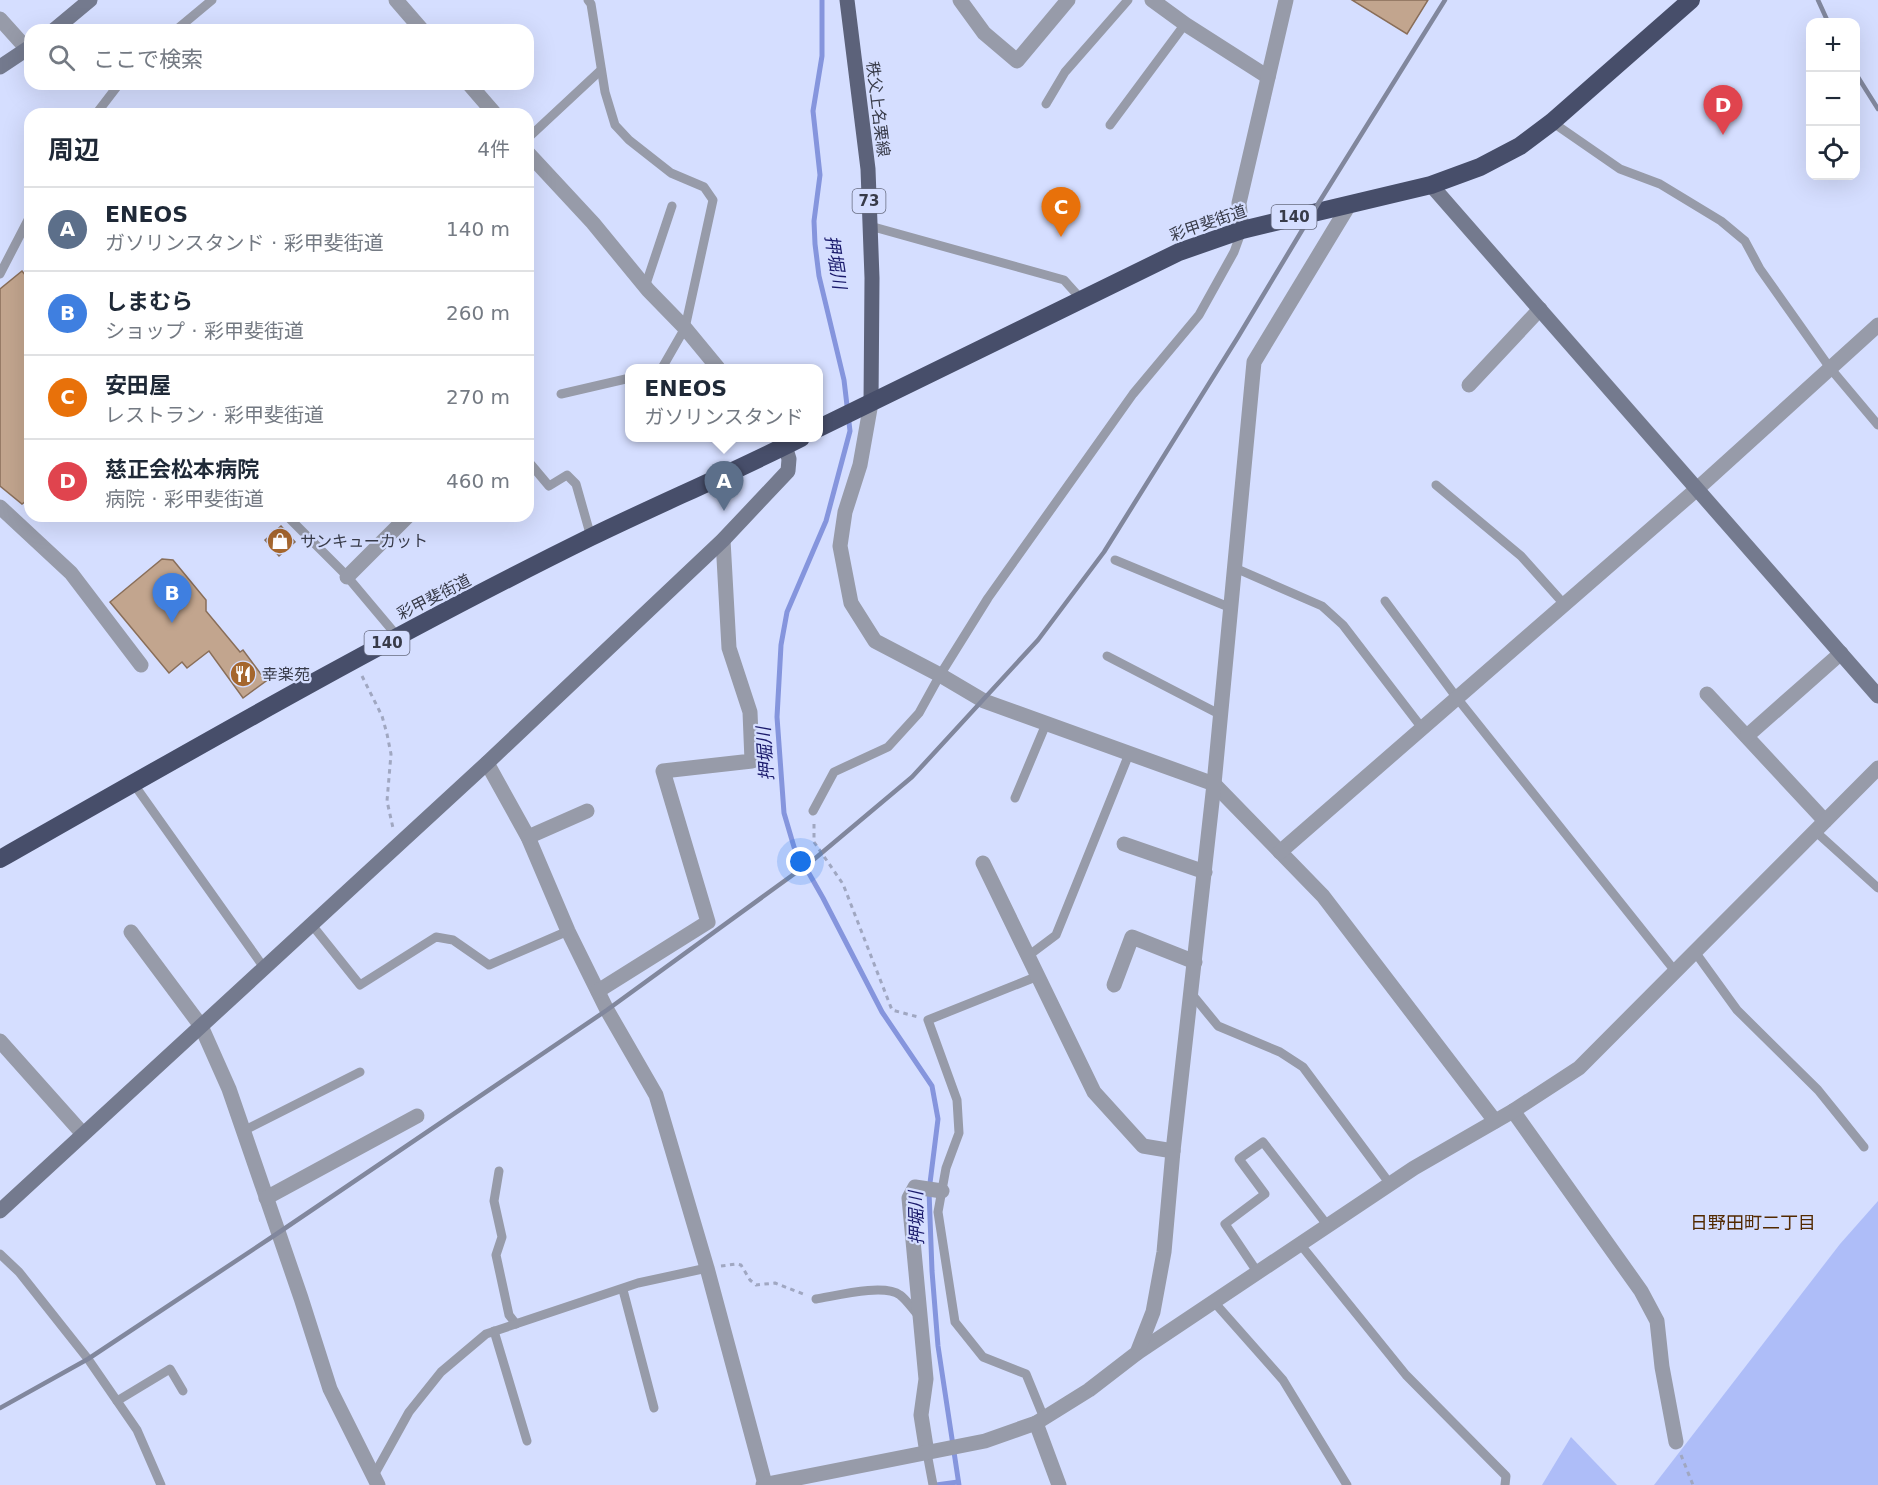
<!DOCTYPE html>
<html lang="ja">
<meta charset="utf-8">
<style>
body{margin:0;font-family:"DejaVu Sans","Noto Sans JP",sans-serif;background:#f2f2f3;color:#1f2937}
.controls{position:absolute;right:18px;top:18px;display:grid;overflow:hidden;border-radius:12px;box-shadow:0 6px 24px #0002}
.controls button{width:54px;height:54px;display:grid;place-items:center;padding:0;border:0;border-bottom:2px solid #e0e1e3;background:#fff;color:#1f2937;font:30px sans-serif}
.you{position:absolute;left:801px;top:862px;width:21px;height:21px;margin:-15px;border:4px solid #fff;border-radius:50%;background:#1a73e8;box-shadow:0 0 0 9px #1a73e833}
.badge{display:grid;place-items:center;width:39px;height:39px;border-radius:50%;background:#a5662d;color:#fff;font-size:20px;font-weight:700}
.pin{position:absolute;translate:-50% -50px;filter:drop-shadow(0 2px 3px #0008)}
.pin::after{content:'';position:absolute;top:32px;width:21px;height:18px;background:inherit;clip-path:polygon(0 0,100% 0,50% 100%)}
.popup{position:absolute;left:625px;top:364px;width:198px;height:78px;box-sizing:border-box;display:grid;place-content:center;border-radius:12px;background:#fff;filter:drop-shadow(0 2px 4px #0005);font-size:20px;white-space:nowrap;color:#747a83}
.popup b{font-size:22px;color:#1f2937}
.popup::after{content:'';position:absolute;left:50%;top:100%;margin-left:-12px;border:12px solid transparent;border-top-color:#fff}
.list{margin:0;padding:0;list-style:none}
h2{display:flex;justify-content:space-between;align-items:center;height:78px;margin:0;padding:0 24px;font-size:26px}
h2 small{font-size:20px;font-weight:400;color:#747a83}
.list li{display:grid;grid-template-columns:39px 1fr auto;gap:18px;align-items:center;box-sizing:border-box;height:84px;padding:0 24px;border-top:2px solid #e0e1e3}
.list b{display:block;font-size:22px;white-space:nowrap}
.list p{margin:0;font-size:20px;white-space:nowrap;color:#747a83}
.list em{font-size:20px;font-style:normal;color:#747a83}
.icon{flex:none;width:33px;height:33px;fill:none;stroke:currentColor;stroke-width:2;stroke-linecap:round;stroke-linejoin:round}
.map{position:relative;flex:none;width:1878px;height:1485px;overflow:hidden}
.search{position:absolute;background:#fff;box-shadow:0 6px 24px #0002;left:24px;top:24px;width:510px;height:66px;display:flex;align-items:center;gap:15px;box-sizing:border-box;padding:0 21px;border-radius:18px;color:#747a83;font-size:22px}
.panel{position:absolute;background:#fff;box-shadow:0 6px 24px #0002;left:24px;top:108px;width:510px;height:414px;border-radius:18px}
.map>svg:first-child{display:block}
.green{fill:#aebdf8}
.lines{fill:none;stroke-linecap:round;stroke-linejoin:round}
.stream{stroke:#8595dd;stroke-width:5}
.building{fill:#c2a58e;stroke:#896e59;stroke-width:1.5}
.path{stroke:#a0a7c1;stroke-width:3;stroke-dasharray:4.5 4.5;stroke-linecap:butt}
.lane{stroke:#979ba9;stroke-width:9}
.street{stroke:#979ba9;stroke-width:15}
.secondary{stroke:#747a8e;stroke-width:15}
.primary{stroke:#5c627a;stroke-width:15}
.highway{stroke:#474e6a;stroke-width:18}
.rail{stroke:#81879d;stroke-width:4.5}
.labels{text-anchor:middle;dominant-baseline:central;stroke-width:4.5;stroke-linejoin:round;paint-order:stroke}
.shield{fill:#d5deff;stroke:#676c80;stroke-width:1.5}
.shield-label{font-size:15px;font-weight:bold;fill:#383b49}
.street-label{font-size:16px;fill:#383b49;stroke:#d5deff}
.poi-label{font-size:16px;fill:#383b49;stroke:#d5deff;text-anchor:start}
.water-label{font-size:18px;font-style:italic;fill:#1a1a6c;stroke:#d5deff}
.neighbourhood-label{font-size:18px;fill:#522900;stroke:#d5deff}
</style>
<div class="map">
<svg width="1878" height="1485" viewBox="0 0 1878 1485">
<rect width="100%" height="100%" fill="#d5deff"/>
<g class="green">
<path d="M1878,1201V1485H1654L1840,1244Z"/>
<path d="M1571,1437L1617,1485H1542Z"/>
</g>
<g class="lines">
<g class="stream">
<path d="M822,0V56L813,111L820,175L814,221L815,244L819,276L844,380L850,431L826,521L787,612L781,645L777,717L784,813L794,847L823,898L882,1012L932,1086L938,1119L929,1191L932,1271L938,1346L959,1485"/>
<path d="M936,1485L958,1482"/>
</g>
</g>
<g class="building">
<path d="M1352,0H1428L1407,34Z"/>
<path d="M22,271L30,281V498L22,504L0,486V289Z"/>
<path d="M281,526L295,542L279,556L265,540Z"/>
<path d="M162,559L173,560L206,600V611L240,652L243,650L266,681L243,698L209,651L187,668L182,662L169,673L110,602Z"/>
</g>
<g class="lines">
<g class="path">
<path d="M362,676L382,716L387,734L391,754L387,801L393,828"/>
<path d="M814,824V842L843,884L892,1010L918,1017"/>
<path d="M721,1266L736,1264L741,1265L750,1280L756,1285L775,1283L806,1295"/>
<path d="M1681,1455L1693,1485"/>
</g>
<g class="lane">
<path d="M588,0L591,4L605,92L615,125L629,140L671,173L704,187L713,200L685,328L662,368"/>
<path d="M176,30L212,0"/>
<path d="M1046,104L1065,72L1128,0"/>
<path d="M96,114L119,84"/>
<path d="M1552,122L1620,169L1660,184L1721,221L1745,241L1760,269L1830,368L1878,425"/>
<path d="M1110,125L1185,24"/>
<path d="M528,138L601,70"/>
<path d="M870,226L1064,280L1082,300"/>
<path d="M0,274L30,216"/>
<path d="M645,287L672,206"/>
<path d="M561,394L630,378"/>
<path d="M528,461L549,486L567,475L576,484L591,537"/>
<path d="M1436,485L1521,556L1564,604"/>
<path d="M287,516L345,574L398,637"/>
<path d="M1115,560L1231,608"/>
<path d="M1235,568L1322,606L1343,625L1422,728"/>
<path d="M1385,601L1457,698L1675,971"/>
<path d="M1107,656L1221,715"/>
<path d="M133,783L265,969"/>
<path d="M1015,798L1046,724"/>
<path d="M813,811L834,772L888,747L919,713L940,675L988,598L1133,394L1199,315L1234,252L1242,230"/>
<path d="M1815,831L1878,888"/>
<path d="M312,925L360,985L436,937L453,940L489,965L568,931"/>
<path d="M1695,952L1737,1010L1818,1090L1864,1147"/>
<path d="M1028,956L1056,935L1129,754"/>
<path d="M1038,976L928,1020L957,1100L959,1133L946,1168L938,1212L955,1322L983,1357L1026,1374L1044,1418"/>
<path d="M1191,993L1218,1026L1280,1052L1303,1067L1390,1184"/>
<path d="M243,1131L360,1072"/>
<path d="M499,1171L494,1201L502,1237L496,1255L509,1315L516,1324"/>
<path d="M1300,1244L1406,1375L1506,1476L1505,1485"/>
<path d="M0,1254L19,1272L88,1359L117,1401L137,1430L161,1485"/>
<path d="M1258,1273L1225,1224L1265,1194L1239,1159L1263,1142L1328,1226"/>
<path d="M623,1290L654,1408"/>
<path d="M816,1299C835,1296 884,1283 900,1295C907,1300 913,1310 919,1316"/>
<path d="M1214,1302L1283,1380L1347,1485"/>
<path d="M494,1331L527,1441"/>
<path d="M117,1401L170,1369L183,1391"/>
<path d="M927,1453L933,1485"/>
<path d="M373,1477L409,1412L441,1372L486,1334L638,1283L707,1268"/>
</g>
<g class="street">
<path d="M396,0L422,30"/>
<path d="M960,0L984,33L1017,61L1068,0"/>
<path d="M1152,0L1185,24L1268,77"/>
<path d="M0,19L27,49"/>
<path d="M469,84L495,114"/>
<path d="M528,153L593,223L648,290L685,328L718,368"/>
<path d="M1242,230L1239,203L1286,0"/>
<path d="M1469,385L1540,309"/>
<path d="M871,403L860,465L845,512L840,546L851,603L875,641L940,675L984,701L1214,784L1323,896L1495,1121"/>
<path d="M0,507L71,573L141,665"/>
<path d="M347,577L408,516"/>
<path d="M1707,694L1825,821"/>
<path d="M1747,736L1841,653"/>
<path d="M487,763L528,837L568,931L607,1010L656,1095L707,1268L765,1484"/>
<path d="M528,837L587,811"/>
<path d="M1124,844L1205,872"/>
<path d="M1280,852L1697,489L1878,325"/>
<path d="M983,863L1094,1092L1143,1146L1173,1151"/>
<path d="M131,932L201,1026L229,1089L301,1298L330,1389L378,1485"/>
<path d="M1114,985L1132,937L1195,962"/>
<path d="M598,991L708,922L663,771L752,761L750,712L729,648L723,540"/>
<path d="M0,1041L83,1134"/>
<path d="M1513,1111L1641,1291L1657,1321L1662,1367L1676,1442"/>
<path d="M266,1198L417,1116"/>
<path d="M1137,1353L1414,1168L1513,1111L1579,1068L1878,768"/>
<path d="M1036,1423L1059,1485"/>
<path d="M927,1453L921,1415L926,1379L909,1198L915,1187L942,1191"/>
<path d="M763,1485L985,1441L1036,1423L1089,1390L1137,1353L1153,1312L1164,1252L1173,1151L1214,784L1254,362L1349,205"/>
</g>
<g class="secondary">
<path d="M54,30L90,0"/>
<path d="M0,67L30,47"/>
<path d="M1431,185L1878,696"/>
<path d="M0,1211L487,763L723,540L788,471L789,459L785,446"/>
</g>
<path class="primary" d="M847,0L868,169L872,278L871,403"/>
<g class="highway">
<path d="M819,428L1179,252L1242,230L1431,185L1480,167L1520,146L1552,122L1691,0"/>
<path d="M0,859C195,748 390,636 591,537C661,503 732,473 801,438"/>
</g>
<g class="rail">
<path d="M1818,0L1828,22"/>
<path d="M1856,74L1878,109"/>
<path d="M0,1408L88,1359L278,1233L607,1010L812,861L912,777L1038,640L1104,552L1238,337L1313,212L1445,0"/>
</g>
</g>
<defs>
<g id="shop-disc" transform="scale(1.35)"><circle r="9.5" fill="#a5662d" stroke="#d5deff"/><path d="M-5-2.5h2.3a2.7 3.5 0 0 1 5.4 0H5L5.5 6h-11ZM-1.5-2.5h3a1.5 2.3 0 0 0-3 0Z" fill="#fff"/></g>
<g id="restaurant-disc" transform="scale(1.35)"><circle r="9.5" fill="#a5662d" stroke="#d5deff"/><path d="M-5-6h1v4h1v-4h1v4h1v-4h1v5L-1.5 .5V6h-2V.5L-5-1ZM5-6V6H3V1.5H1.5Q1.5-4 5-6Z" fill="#fff"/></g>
</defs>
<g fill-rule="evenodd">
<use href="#shop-disc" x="280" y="541"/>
<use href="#restaurant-disc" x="243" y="674"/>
</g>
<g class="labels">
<g class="shield">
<rect x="852.5" y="189" width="33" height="24" rx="4.5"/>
<rect x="1271.5" y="205" width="45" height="24" rx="4.5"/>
<rect x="364.5" y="631" width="45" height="24" rx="4.5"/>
</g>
<g class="shield-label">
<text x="869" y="201">73</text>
<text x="1294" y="217">140</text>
<text x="387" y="643">140</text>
</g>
<g class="street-label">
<text transform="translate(878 109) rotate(83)">秩父上名栗線</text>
<text transform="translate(1208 223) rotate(-19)">彩甲斐街道</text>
<text transform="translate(434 597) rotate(-27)">彩甲斐街道</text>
</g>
<g class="poi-label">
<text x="300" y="541">サンキューカット</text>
<text x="262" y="674">幸楽苑</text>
</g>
<g class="water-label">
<text transform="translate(836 262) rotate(81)">押堀川</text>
<text transform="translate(765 754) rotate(-94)">押堀川</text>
<text transform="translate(916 1218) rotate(-91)">押堀川</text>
</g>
<g class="neighbourhood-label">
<text x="1753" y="1222">日野田町二丁目</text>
</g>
</g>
</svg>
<div class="controls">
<button>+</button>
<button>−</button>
<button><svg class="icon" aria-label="locate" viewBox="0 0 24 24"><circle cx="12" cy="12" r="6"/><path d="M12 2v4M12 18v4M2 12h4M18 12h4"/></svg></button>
</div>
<div class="you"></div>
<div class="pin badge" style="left:724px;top:511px;background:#5c6f8a">A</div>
<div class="popup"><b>ENEOS</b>ガソリンスタンド</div>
<div class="pin badge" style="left:172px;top:623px;background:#3f7fe0">B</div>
<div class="pin badge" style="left:1061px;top:237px;background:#e8710a">C</div>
<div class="pin badge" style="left:1723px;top:135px;background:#e0444e">D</div>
<div class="search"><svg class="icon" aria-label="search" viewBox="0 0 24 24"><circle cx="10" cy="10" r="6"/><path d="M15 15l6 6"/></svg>ここで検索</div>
<section class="panel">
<h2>周辺<small>4件</small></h2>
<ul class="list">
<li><span class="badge" style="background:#5c6f8a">A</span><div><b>ENEOS</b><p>ガソリンスタンド · 彩甲斐街道</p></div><em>140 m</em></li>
<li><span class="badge" style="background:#3f7fe0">B</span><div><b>しまむら</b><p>ショップ · 彩甲斐街道</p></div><em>260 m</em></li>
<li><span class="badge" style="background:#e8710a">C</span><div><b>安田屋</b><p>レストラン · 彩甲斐街道</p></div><em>270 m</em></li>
<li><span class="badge" style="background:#e0444e">D</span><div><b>慈正会松本病院</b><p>病院 · 彩甲斐街道</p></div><em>460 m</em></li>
</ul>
</section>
</div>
